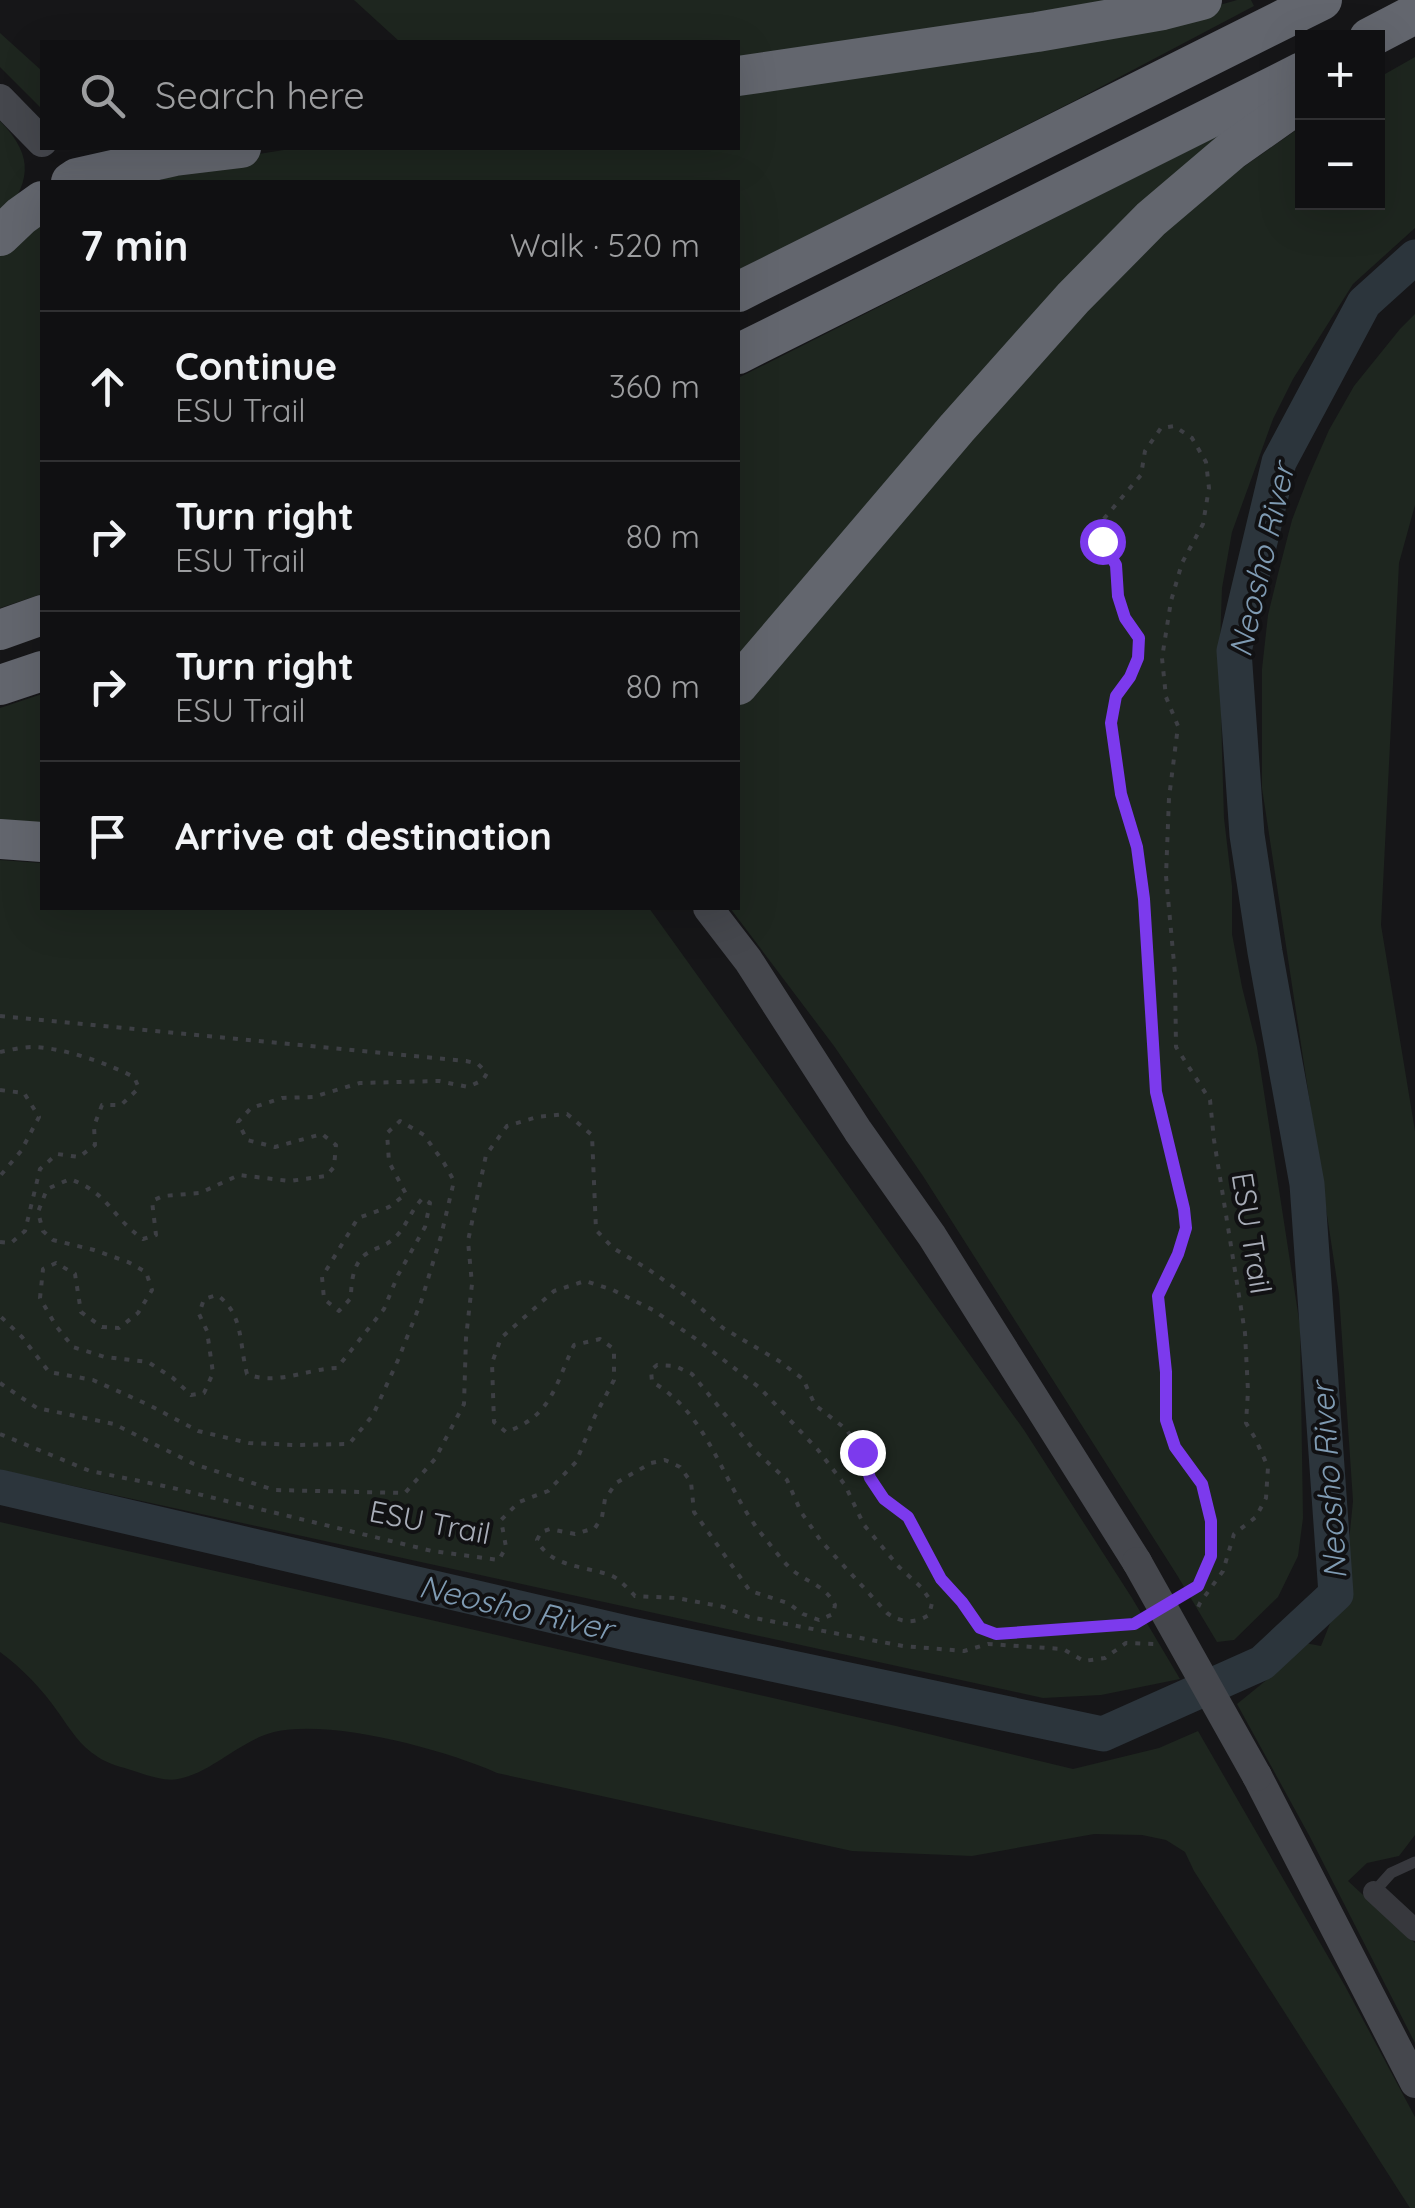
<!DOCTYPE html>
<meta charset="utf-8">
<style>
body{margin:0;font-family:Quicksand,sans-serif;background:#1e1e20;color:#f1f3f6}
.controls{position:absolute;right:30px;top:30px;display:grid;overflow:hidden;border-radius:0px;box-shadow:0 10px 40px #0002}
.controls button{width:90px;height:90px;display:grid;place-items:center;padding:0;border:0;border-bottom:2px solid #303032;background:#101012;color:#f1f3f6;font:50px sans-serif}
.stop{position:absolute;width:30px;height:30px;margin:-22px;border:8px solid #7c3aed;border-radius:50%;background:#fff}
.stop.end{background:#7c3aed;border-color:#fff;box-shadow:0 2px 10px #0008}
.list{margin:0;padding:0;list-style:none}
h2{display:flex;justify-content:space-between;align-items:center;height:130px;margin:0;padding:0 40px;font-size:42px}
h2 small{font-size:32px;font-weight:400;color:#9c9d9f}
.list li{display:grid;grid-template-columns:65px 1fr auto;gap:30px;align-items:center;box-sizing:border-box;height:150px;padding:0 40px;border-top:2px solid #303032}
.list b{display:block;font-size:38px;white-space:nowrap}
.list p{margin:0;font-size:32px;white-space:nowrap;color:#9c9d9f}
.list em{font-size:32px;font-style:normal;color:#9c9d9f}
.icon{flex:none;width:55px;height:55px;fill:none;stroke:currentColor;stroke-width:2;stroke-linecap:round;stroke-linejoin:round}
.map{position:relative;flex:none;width:1415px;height:2208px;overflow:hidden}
.search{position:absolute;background:#101012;box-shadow:0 10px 40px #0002;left:40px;top:40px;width:700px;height:110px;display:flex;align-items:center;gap:25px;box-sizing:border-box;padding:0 35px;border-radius:0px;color:#9c9d9f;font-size:38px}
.panel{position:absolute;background:#101012;box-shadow:0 10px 40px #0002;left:40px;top:180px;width:700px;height:730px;border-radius:0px}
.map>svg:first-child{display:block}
.green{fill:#1e261f}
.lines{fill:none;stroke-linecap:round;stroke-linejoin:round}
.river{stroke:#2c353c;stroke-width:35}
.path{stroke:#3d3f44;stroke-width:4;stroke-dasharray:5 8;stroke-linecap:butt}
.service{stroke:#37383d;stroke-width:11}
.minor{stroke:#37383d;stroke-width:22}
.secondary{stroke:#45474d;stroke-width:30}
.motorway{stroke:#63666e;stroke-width:40}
.secondary-bridge{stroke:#45474d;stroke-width:30}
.route{stroke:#7c3aed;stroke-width:12}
.labels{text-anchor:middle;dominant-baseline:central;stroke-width:8;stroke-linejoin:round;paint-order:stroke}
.street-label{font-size:30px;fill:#a8adb8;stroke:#111113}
.water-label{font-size:32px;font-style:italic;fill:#7f9bb3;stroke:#111113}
</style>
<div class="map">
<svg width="1415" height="2208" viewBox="0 0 1415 2208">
<rect width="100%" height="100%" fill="#161618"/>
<g class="green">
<path d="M354,0H1134L738,60V42H400Z"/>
<path d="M1237,0H1251L1254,6L1076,100L738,270V182H158L182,166L296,148H738V82L1178,17Z"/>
<path d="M0,33L42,71V109L0,67Z"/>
<path d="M1415,57V228L1353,284L1293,379L1273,419L1232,532L1222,588L1220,644L1222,752L1224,818L1232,886V934L1242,987L1257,1047L1300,1326L1303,1518L1298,1556L1278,1597L1234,1640L1217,1642L1177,1575L923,1176L834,1046L730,908H738V707L1091,304L1174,223L1236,172L1302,126V202H1378V78Z"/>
<path d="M0,121C36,158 30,183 0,221Z"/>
<path d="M1231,129L738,673V378Z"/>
<path d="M42,219V594L0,608V253Z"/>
<path d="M1415,314V505L1399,563L1381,925L1415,1131V1835L1399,1856L1367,1863L1348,1881L1415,1943V2043L1310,1837L1237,1704L1269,1678L1305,1643L1321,1646L1337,1606L1348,1551L1353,1501L1339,1294L1262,788V669L1268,615L1278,574L1292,520L1308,478L1329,430L1354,386L1400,329Z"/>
<path d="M42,694V835L0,832V708Z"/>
<path d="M0,860L42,863V908H649L1024,1430L1132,1598L1180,1679L1101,1695L1043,1698L0,1470Z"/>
<path d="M0,1522L896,1726L1073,1769L1159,1748L1198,1731L1345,1986L1415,2117V2208H1410L1194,1871L1185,1852L1166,1840L1142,1835L1094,1834L972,1856L852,1851L497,1773C443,1749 331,1719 274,1732C239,1741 213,1772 178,1779C166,1782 146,1775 134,1771C122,1767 108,1764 98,1757C80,1746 70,1729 58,1712C42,1689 23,1669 0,1652Z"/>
</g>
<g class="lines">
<path class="river" d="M0,1487L631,1634L1103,1734L1262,1663L1336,1594L1307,1184L1265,952L1247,835L1234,651L1279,462L1364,303L1415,257"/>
<g class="path">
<path d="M0,1016L466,1061L478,1064L487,1073L483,1080L468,1087L439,1081L360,1083L313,1097L282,1098L251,1108L238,1122L247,1140L275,1147L322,1134L336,1145L334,1167L326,1176L290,1181L239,1175L200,1193L163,1196L152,1201L156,1235L143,1239C111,1217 110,1194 70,1179L47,1189L38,1212L43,1231L53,1240L94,1250L128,1262L146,1272L152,1290L138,1313L119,1328L102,1327L81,1312L75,1274L56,1263L43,1269L40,1298L56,1326L73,1347L105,1357L148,1362L173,1378L191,1395L204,1393L213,1373L207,1331L199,1314L204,1299L217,1295C244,1314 239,1344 247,1374C277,1386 305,1369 337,1368L384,1309L398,1275L425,1227L430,1203L423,1198C412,1209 409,1220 400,1232C388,1247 380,1245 366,1254C353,1263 351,1283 351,1298L339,1311L324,1299L322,1277L358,1218L389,1207L406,1194L389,1162L387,1133L400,1121L424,1135L444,1163L454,1181L441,1236L421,1302L398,1360L373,1415L349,1444L295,1445L249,1443L198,1431L149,1405L93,1380L49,1372L22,1337L0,1316"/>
<path d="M0,1052C10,1050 22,1047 33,1047C65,1048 106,1063 134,1077L139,1088L121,1105H102L94,1126L95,1145L79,1157L57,1154L40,1169L25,1231L11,1243L0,1242"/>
<path d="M0,1090L24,1093L39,1117L21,1151L0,1176"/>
<path d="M0,1383L37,1408L114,1424L194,1464L274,1490L405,1493L435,1459L464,1404L466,1338L472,1284L468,1241L486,1155L507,1126L537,1117L567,1114L592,1135L596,1230L613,1248L648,1269L692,1300L723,1328L779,1361L803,1379L815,1405L846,1429L862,1452L870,1478L883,1499L908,1517L941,1579L962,1602L980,1628L996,1635L1134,1625L1143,1619"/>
<path d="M0,1434L90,1471L169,1487L432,1551L499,1560L506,1547L501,1520L519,1502L548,1491L576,1462L595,1416L614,1380V1349L600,1339L574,1345C555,1385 552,1416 506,1432L494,1422L492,1363L501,1338L554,1291L585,1281L613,1290L653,1310L699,1341L760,1388L818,1450L845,1485L864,1525L899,1567L922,1588L932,1603L929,1615C914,1624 901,1623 887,1613L821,1541L801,1512L787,1480L754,1450L692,1374L675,1366L657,1365L651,1370L652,1382C711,1415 723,1488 764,1537C772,1547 780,1558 789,1567C804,1582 825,1584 835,1605L833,1614L819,1620L803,1614L788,1603L750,1591L694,1512L691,1482L680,1467L665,1460L651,1463L616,1483L605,1499L602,1517L595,1528L575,1534L550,1529L541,1532L537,1540C550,1567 584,1566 610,1575C619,1578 627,1588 635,1596L677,1598L724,1607L749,1617L903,1646L964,1651L988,1644L1063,1649L1084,1661L1105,1658L1126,1643L1154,1644"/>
<path d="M1181,1596L1198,1586L1211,1557V1521L1202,1484L1175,1447L1166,1419V1372L1158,1296L1178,1254L1186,1228L1184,1209L1157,1091L1145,899L1137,847L1121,794L1111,723L1116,696L1130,677L1138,658L1139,638L1125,618L1118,596L1116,565L1102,541V521L1141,475L1145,451L1161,428L1174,426L1192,438L1206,462L1209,488L1203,524L1182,563L1171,601L1162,658L1166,697L1178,726L1169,798L1166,876L1175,974L1176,1047L1210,1100L1214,1140L1245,1333L1248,1391L1246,1423L1255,1438L1268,1467L1266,1498L1256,1517L1234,1534L1223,1571L1200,1603L1195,1614"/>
</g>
<path class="service" d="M1374,1892L1391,1873L1415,1862"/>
<path class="minor" d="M1374,1892L1415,1930"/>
<g class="secondary">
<path d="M0,99L42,142"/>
<path d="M708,908L748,960L858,1131L932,1236L1137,1562"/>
<path d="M1257,1776L1415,2083"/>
</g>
<g class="motorway">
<path d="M1369,38L1415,14"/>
<path d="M738,76L1037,32L1163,10L1202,0"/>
<path d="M71,182L77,178L175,156L241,148"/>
<path d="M0,236L21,216L42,201"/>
<path d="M738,292L1322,0"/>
<path d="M738,354L1302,72"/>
<path d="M0,630L42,615"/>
<path d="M0,685L42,671"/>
<path d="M738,685L957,428L1073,298L1151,219L1231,151L1302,101"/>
<path d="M0,839L42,842"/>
</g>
<path class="secondary-bridge" d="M1137,1562L1257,1776"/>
</g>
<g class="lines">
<path class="route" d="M862,1452L870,1478L884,1499L908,1517L941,1579L962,1602L980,1628L996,1634L1134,1624L1198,1586L1211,1556V1521L1202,1484L1175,1447L1166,1420V1372L1158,1296L1178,1254L1186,1228L1184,1209L1156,1092L1144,899L1137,847L1121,794L1111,723L1116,696L1130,677L1138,658L1139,638L1125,618L1118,596L1116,565L1102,541"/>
</g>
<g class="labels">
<g class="street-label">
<text transform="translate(1252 1233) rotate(81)">ESU Trail</text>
<text transform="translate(430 1522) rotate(11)">ESU Trail</text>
</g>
<g class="water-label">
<text transform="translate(1261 560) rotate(-77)">Neosho River</text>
<text transform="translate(1328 1481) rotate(-94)">Neosho River</text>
<text transform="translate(516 1607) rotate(13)">Neosho River</text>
</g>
</g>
</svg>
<div class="controls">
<button>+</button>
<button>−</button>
</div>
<div class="stop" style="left:1102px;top:541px"></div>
<div class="stop end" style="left:862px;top:1452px"></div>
<div class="search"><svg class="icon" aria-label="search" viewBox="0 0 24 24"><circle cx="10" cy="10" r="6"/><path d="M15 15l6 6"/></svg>Search here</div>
<section class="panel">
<h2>7 min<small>Walk · 520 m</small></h2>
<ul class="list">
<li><svg class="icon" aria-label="ahead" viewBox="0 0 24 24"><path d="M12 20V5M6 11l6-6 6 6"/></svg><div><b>Continue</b><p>ESU Trail</p></div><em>360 m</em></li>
<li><svg class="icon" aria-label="right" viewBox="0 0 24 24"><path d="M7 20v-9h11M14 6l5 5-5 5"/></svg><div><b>Turn right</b><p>ESU Trail</p></div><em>80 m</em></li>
<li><svg class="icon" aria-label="right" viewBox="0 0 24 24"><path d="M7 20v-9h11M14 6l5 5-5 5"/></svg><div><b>Turn right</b><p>ESU Trail</p></div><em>80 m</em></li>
<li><svg class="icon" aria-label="arrive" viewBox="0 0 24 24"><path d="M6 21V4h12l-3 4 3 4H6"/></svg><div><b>Arrive at destination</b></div></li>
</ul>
</section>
</div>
